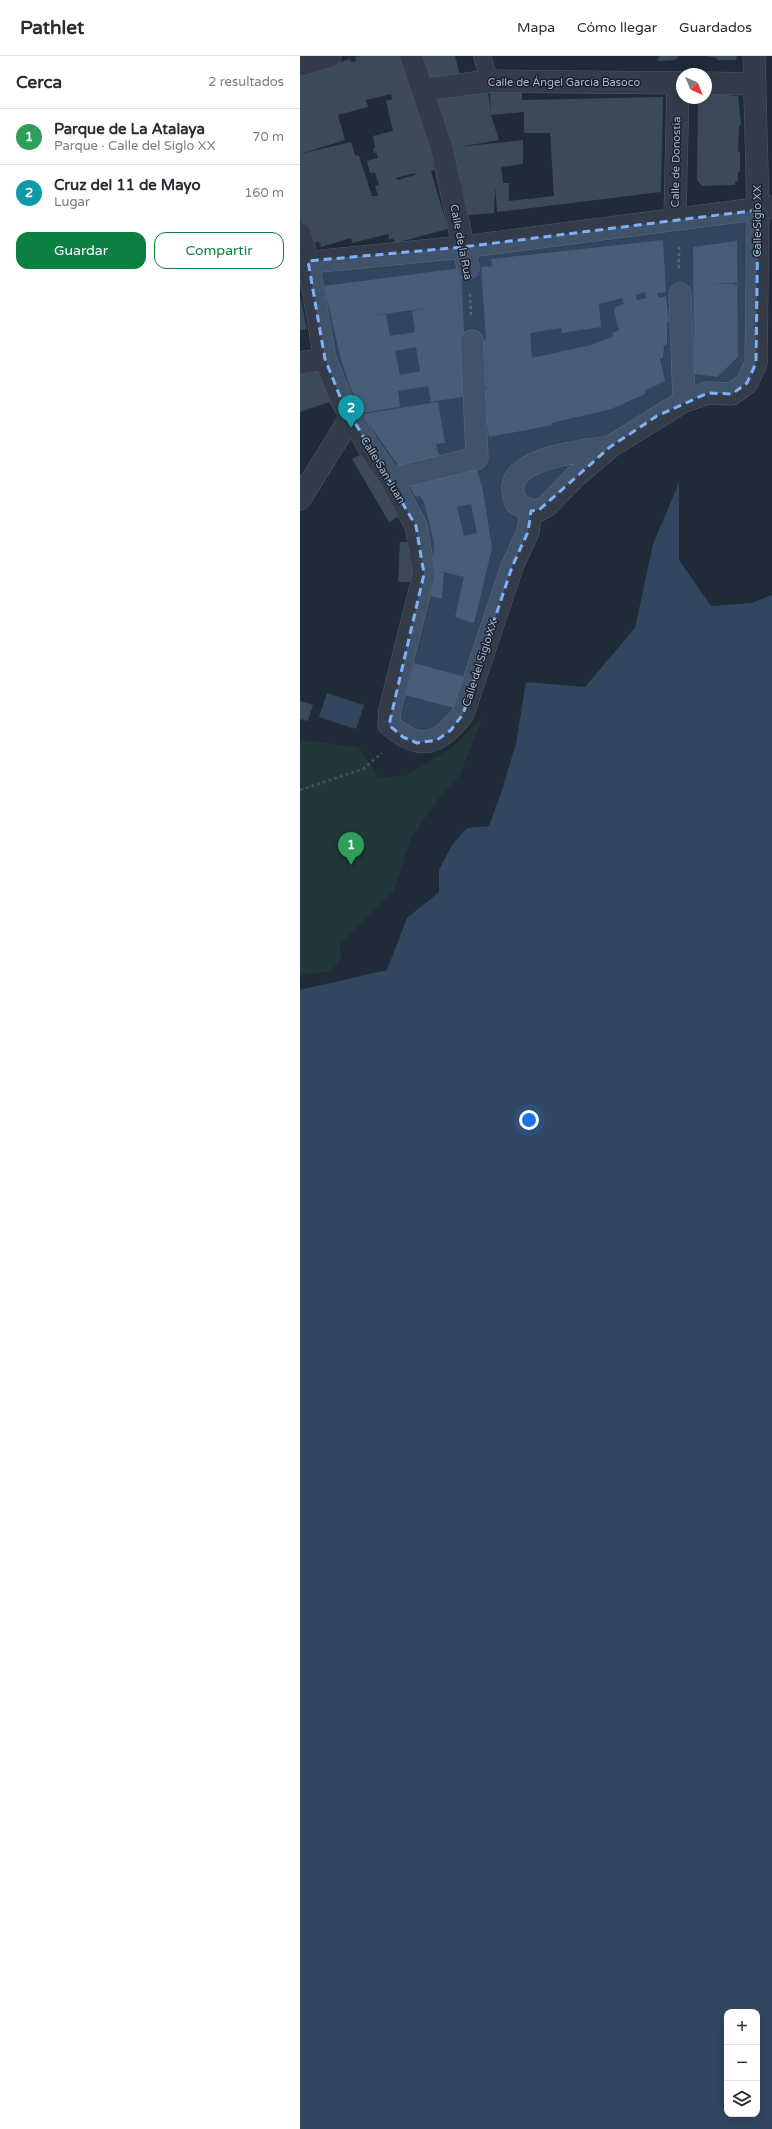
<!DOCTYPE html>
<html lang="es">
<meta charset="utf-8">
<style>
body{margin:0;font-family:"Varela Round",sans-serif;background:#f2f2f3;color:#2b2b33}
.controls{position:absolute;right:12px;bottom:12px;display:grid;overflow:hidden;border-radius:8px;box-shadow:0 4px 16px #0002}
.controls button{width:36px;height:36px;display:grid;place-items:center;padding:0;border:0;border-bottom:1px solid #e1e1e2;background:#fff;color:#2b2b33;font:20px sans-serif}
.compass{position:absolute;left:376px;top:12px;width:36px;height:36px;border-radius:50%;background:#fff;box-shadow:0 4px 16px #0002;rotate:136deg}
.you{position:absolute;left:229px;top:1064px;width:14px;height:14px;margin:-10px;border:3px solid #fff;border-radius:50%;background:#1a73e8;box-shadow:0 0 0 6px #1a73e833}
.badge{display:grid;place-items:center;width:26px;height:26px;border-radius:50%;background:#0b8043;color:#fff;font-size:13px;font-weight:700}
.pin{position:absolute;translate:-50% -33px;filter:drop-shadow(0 1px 2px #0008)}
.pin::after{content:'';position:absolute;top:21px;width:14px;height:12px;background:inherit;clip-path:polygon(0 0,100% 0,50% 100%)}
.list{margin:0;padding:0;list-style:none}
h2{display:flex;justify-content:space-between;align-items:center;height:52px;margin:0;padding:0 16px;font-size:17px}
h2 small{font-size:13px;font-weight:400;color:#7c7c81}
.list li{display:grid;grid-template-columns:26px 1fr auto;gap:12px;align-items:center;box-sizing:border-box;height:56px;padding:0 16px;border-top:1px solid #e1e1e2}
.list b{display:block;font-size:15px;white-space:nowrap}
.list p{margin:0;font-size:13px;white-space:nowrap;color:#7c7c81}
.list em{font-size:13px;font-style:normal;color:#7c7c81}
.actions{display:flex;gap:8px;padding:12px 16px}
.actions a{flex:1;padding:9px 0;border:1px solid #0b8043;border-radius:12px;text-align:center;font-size:14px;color:#0b8043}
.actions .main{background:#0b8043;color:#fff}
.icon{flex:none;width:22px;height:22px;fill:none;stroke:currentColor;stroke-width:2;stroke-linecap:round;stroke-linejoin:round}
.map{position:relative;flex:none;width:472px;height:2073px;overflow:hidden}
header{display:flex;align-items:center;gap:24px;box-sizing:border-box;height:56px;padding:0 20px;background:#fff;border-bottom:1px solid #e1e1e2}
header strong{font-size:19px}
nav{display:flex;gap:22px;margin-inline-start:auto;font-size:14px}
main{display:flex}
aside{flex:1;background:#fff}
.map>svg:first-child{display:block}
.green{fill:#213739}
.water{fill:#324660;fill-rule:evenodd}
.building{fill:#3b4958;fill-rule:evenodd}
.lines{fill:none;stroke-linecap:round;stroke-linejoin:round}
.lane-casing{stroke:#515a66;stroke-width:18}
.street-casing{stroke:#515a66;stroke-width:23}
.path{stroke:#3f5456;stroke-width:2.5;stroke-dasharray:3 3;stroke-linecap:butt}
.lane{stroke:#333c48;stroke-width:17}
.street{stroke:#333c48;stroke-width:22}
.marked{fill:#7db1fa;fill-opacity:0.2;stroke:#7db1fa;stroke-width:3;stroke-dasharray:8 5;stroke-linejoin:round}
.labels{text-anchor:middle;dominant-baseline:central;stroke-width:3;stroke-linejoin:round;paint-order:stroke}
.street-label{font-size:11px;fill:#adb7c5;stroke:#19212d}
</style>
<header>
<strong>Pathlet</strong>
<nav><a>Mapa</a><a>Cómo llegar</a><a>Guardados</a></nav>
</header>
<main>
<aside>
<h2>Cerca<small>2 resultados</small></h2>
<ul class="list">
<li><span class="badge" style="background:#2e9e5b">1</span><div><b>Parque de La Atalaya</b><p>Parque · Calle del Siglo XX</p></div><em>70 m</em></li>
<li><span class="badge" style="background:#0f9aa8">2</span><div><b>Cruz del 11 de Mayo</b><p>Lugar</p></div><em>160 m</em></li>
</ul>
<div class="actions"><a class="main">Guardar</a><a>Compartir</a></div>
</aside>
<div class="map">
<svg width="472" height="2073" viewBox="0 0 472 2073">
<rect width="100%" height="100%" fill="#202b38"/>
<path class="green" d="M183,660L160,719L141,739L110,784L94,834L40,889L41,903L30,916L0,919V684L58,691L79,721L106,720L153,691Z"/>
<g class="water">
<path d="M379,427V504L411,550L452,547L472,539V2073H0V934L87,914L107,862L139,836V814L152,789L167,772L189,770L202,734L216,687L226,626L285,631L335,572L353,488ZM427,1956H457V2058H427Z"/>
<path d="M27,637L64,649L56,673L19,661Z"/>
</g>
<g class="building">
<path d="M61,0H105L125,67L135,114L131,115L148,173L95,187L93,182L89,184L88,178L52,187L51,182L21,191L20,186H14L5,179L0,162V98L51,86L55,99L59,100L72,140H78L75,130L79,129L75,116L70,117L67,105L78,102L76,96L74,97L73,93L75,92L73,80L93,75L86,45L92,43L91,38L66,44L68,51L38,59L45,84L0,98V18L50,3L51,6L56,5L55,1ZM115,117V119L97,124L96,122Z"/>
<path d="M120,0H155L161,23L128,29Z"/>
<path d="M359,0H379L375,4L358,5Z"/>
<path d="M406,0H437L436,4H417V2Z"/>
<path d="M222,34V44L363,41L361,136L197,156L195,129L194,157L168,159L162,130L134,43L188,36L191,57L190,36ZM224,56V77H250L254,140L209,145V127H203L201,111L223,108V84L159,91L199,84L191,59Z"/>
<path d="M406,37L438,40L441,69L439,70L438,95L440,96V116H438V126L435,125V129L402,130L397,124L398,42H406Z"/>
<path d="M363,184L366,236L357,237L359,242L366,240L369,265L367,266V288L364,290L363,302H360L365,325L346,334L345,338L311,353L252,367L253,369L189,381L182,334L187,333L179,311L185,310L183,284L186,283L181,211L192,210L191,203ZM345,236L347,242L337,244L336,239ZM322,242L324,248L316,251L314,255L319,274L313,277L312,281L291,289L232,302L230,277L261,272L262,277L301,271L299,248Z"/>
<path d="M437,185L438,301L417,321L394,318L393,191ZM437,227L436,231L435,228H409Z"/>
<path d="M161,212L167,340L131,346L128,330L98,335L100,351L62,357L50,331L41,304L24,230ZM128,252L112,255L115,276L90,280L86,258L69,260ZM116,291L120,315L100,319L95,295Z"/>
<path d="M0,240L7,273L0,274Z"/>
<path d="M20,307L38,343L0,356V310Z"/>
<path d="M138,346L145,387L136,388L140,403L100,412L62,358Z"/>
<path d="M66,395L105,457L89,466L52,403Z"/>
<path d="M176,409L183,435L192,492L174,567L155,561L164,521L138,515L144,517L142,543L131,540L134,486L124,446L120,440L116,441L109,430ZM171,448L177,477L164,480L157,451Z"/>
<path d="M100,486H115L116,505L112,526H98Z"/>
<path d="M114,607L165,621L158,653L105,639Z"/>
<path d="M0,645L13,649L8,665L0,663Z"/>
</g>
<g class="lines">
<g class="lane-casing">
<path id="lane" d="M182,0L190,25"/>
</g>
<g class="street-casing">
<g id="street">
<path d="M111,0L142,93L168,212"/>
<path d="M0,9L30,0"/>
<path d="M406,27L455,28"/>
<path d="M123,34L190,25L382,27"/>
<path d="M375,162L378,27"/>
<path d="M0,178L8,205L25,303L41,343L68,390L91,423L116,470L124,518L90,653L89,669C121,696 139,689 163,658L212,511L228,476L231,455"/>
<path d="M0,207L163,191L471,151"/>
<path d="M380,238L384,345"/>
<path d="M0,307L25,303"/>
<path d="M310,391C287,394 218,401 213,429C212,436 214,441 216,447L231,455L239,454L247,450L275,421L310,391L384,345L408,337L432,338L447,327L456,307L458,154L454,0"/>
<path d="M91,423L177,402L172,285"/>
<path d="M0,443L51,361"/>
</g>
</g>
<g class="path">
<path d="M379,191V212"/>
<path d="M170,238L171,259"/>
<path d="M0,734L63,713L82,697"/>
</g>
<use href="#lane" class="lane"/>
<use href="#street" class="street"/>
</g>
<path class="marked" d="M458,154L456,307L447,327L432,338L408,337L357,360L310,391L239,454L231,455L228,476L212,511L163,658L151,674L137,684L117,687L103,681L89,669L124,518L116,470L41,343L25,303L8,205L163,191Z"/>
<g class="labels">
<g class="street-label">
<text x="264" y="26">Calle de Ángel García Basoco</text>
<text transform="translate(376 106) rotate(-89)">Calle de Donostia</text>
<text transform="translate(457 165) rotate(-90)">Calle Siglo XX</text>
<text transform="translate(161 186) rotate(79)">Calle de la Rua</text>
<text transform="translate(83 414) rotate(59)">Calle San Juan</text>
<text transform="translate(180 607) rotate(-72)">Calle del Siglo XX</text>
</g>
</g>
</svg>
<div class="controls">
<button>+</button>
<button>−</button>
<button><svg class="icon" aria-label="layers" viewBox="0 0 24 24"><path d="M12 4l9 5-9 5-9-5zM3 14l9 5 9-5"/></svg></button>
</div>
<svg class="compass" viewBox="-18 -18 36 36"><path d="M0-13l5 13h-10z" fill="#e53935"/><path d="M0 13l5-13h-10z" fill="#7c7c81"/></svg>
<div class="you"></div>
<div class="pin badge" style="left:51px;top:809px;background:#2e9e5b">1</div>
<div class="pin badge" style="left:51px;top:372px;background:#0f9aa8">2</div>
</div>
</main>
